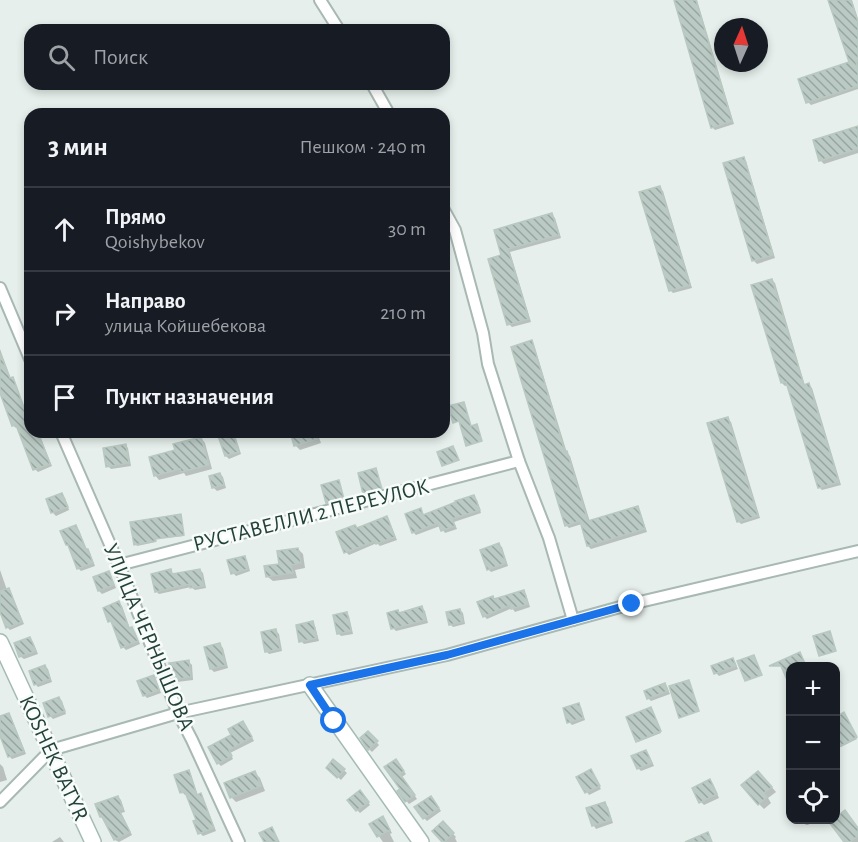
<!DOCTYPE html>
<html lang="ru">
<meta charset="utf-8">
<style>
body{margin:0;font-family:"Alegreya Sans",sans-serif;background:#242831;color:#f1f3f6}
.controls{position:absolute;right:18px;bottom:18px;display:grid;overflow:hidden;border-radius:12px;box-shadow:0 3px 9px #0003}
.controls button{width:54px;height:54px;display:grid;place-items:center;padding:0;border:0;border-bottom:2px solid #363941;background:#171b24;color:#f1f3f6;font:30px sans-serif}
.compass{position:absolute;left:714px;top:18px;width:54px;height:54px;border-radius:50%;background:#171b24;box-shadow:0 3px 9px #0003;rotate:3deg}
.stop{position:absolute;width:18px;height:18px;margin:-14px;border:4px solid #1a73e8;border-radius:50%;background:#fff}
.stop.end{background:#1a73e8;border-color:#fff;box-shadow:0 2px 6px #0008}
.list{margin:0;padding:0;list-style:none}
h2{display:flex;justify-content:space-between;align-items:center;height:78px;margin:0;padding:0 24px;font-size:26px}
h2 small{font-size:20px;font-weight:400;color:#9ea1a6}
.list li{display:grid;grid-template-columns:39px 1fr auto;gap:18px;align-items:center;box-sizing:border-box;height:84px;padding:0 24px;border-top:2px solid #363941}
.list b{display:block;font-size:22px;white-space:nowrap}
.list p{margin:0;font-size:20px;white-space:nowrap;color:#9ea1a6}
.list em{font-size:20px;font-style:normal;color:#9ea1a6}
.icon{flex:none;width:33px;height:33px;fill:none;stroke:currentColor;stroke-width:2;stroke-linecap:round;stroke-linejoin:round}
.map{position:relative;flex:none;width:858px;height:842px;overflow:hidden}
.search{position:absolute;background:#171b24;box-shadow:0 3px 9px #0003;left:24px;top:24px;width:426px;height:66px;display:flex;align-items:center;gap:15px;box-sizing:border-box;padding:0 21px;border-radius:18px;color:#9ea1a6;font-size:22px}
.panel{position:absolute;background:#171b24;box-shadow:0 3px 9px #0003;left:24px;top:108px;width:426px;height:330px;border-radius:18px}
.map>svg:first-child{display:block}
.shadow{fill:#0003}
.building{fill:url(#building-back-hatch);stroke:#b8c9c2;stroke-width:1.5}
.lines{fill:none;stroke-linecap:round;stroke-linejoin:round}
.street-casing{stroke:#a8b8b2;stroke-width:14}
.secondary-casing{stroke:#a4bbb3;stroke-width:18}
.street{stroke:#fff;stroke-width:10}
.secondary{stroke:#fff;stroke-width:15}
.route{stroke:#1a73e8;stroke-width:8}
.labels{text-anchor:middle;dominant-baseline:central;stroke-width:5;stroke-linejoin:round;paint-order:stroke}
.street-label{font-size:22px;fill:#24423a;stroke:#f7fbf9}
</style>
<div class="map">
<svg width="858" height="842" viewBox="0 0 858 842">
<defs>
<pattern id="building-back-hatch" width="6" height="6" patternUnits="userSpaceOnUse" patternTransform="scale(1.5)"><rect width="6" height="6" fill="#bbcac4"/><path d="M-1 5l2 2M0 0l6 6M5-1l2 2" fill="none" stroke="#98a6a0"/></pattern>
</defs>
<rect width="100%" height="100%" fill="#e6efeb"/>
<g class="shadow">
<path d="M675,0H697L734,124L715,130L712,127Z"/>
<path d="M830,0H852L858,19V89L811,105L808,102L850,63Z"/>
<path d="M858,128V153L824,164L821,161L814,141Z"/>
<path d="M743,158L746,161L775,258L757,264L754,261L725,164Z"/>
<path d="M660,188L663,191L692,288L673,293L670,290Z"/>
<path d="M552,215L555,218L561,238L510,252L531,322L512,327L509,324L503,256L496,231Z"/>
<path d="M772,280L775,283L805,386L809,385L812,388L841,485L822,490L819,487L788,385L785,386L782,383Z"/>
<path d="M531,342L534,345L567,453L570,456L590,522L637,508L640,511L647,532L591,549L588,546L582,524L569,528L566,525Z"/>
<path d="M0,349L11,379L15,382L30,422V432L37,433L40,436L52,466L38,472L35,469L19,427L16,428L13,425L0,389Z"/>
<path d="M728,419L731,422L760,518L741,524L738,521Z"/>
<path d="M232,432L235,435L241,454L229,459L226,456Z"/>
<path d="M291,432H317L321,443L300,450L295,445Z"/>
<path d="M201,438L205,443L212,469L186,476L184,473L159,480L155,475L177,451Z"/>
<path d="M125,445L128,448L131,466L111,469L108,466Z"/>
<path d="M220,474L223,477L226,488L217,491L214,488L211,477Z"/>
<path d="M62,495L65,498L69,510L56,516L53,513L48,500Z"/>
<path d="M474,497L477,500L481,513L454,522L457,529L445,533L440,526L416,535L413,532L421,510L425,516Z"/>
<path d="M181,516L184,536L155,539L156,542L137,546L136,544Z"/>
<path d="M387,518L389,521L397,540L380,546L377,543L349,555L346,552L358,530Z"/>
<path d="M76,527L79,530L87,551L90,553L95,566L81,571L78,568L70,548L67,545Z"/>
<path d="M499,545L502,547L508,566L491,572L488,569Z"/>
<path d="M298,549L303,554L305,568L295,570L297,578L273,581L268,577Z"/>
<path d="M244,557L247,560L250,571L236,576L233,573Z"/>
<path d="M0,570L7,590L11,593L24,624L10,630L7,627L0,609Z"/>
<path d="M170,570L174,575L200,570L203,573L206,588L195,590L191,587L159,594L156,591Z"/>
<path d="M108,573L111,576L116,588L102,594L99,591L94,578Z"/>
<path d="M523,591L526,594L530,607L515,612L512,608L487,619L484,616L495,600Z"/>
<path d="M119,603L122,606L130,629H132L135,632L140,644L126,650L123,647L112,624L110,621Z"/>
<path d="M422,608L425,611L428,623L396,631L393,628L397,611L400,614Z"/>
<path d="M460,610L463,613L465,624L453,627L450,624Z"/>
<path d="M346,613L349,616L353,634L341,636L338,633Z"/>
<path d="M312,623L315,626L319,641L304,644L301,641Z"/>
<path d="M276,631L279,634L282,651L269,654L266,651Z"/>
<path d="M30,639L33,642L38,654L24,659L21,657L16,644Z"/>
<path d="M220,645L223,648L228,668L214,672L211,669Z"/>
<path d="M732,659L735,662L738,669L719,676L716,673Z"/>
<path d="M189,662L192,665L193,680L177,682L174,679Z"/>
<path d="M45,666L48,669L52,682L38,687L35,684Z"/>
<path d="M153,677L156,680L161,693L147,698L144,695Z"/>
<path d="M664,684L667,687L670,694L651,701L648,698Z"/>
<path d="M59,698L62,701L66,714L53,719L50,716Z"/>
<path d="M578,704L581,707L585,720L572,725L569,722Z"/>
<path d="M652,709L661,733L638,742L637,741Z"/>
<path d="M8,714L11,717L26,754L12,759L9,756L0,734V717Z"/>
<path d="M844,714L857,739L841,747L836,737V718Z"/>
<path d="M246,726L254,741L230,753L233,759L221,766L218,763L233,735Z"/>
<path d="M368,733L379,745L372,752L369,749Z"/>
<path d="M646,752L649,755L654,766L641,771L638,768Z"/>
<path d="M334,761L347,773L341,780L328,768Z"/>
<path d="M0,764L3,767L7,780L0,782Z"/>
<path d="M398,764L406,774L402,777L417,799L409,804L399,792L402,790Z"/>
<path d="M591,771L601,789L589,795L578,778Z"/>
<path d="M188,772L191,775L198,796L200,795L203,798L216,831L203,836L200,833L198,821L187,794L185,795L182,792Z"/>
<path d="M255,773L260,778L265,791L236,802L231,797Z"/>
<path d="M763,777L776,792L768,798L771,803L764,809L759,804Z"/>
<path d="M710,781L713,784L719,798L704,805L701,802Z"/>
<path d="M363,795L370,805L360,813L357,810Z"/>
<path d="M118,797L121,800L125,812L121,813L132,835L119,842L115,840Z"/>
<path d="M434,801L441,811L427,821L424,818Z"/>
<path d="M605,804L608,807L613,823L596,829L594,826L588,809Z"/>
<path d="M845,812L858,829V842H845L836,820Z"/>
<path d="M801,820H815L808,825H806Z"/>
<path d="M385,821L392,833L390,834L394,842H383L371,825Z"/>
<path d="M443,823L456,837L455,838L457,842H444Z"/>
<path d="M60,837L64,842H52Z"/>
</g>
<g class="building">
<path d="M674,0H696L732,121L711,128Z"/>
<path d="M828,0H851L858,22V61L856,62L858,69V86L806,103L798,79L849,62Z"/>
<path d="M858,126V149L819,161L813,140Z"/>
<path d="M744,157L773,255L752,261L723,163Z"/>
<path d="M660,186L690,285L669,291L639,192Z"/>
<path d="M552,213L559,235L508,249L529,319L507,325L488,259L501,255L494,230Z"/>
<path d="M772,279L804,385L809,383L839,482L818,488L786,382L781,383L751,285Z"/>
<path d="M532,340L565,452L567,451L588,521L638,506L645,529L587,546L580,521L565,526L511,347Z"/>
<path d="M0,353L10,378L13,377L30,425V432H38L50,464L33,470L16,425L12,426L0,393Z"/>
<path d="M464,402L471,426L477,424L482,441L466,446L459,421L453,423L448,406Z"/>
<path d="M728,417L758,516L737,522L707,423Z"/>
<path d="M229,432H233L239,452L225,456L218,436Z"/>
<path d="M290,432H315L317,439L294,446Z"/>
<path d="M201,437L209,465L181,472L180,469L154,476L149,457L175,450L173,444Z"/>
<path d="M126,444L129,463L106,467L103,448Z"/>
<path d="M453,446L459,460L442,466L437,452Z"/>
<path d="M376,468L382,489L363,494L358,473Z"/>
<path d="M220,473L224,485L212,488L209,476Z"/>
<path d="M339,480L344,499L326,503L321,485Z"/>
<path d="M62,493L68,507L51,513L46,499Z"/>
<path d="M474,495L480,510L452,519L455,526L441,531L438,523L412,533L405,514L421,508L423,515L456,502L455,501Z"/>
<path d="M181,514L184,535L155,539L156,541L134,545L130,522Z"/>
<path d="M387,516L395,537L376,544L375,541L344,553L336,532L355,525L357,528Z"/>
<path d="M76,525L86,549H88L93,563L77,569L68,545H66L60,531Z"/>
<path d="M499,543L506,563L487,570L480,550Z"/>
<path d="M298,548L301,563L291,565L293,573L266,577L264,566L279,564L277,551Z"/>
<path d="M245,556L248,569L231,574L227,560Z"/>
<path d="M171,569L172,574L200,569L204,586L190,588V584L155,592L151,574Z"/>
<path d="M109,571L114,585L98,591L93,577Z"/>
<path d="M9,588L22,622L6,628L0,612V591Z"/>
<path d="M524,590L528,604L511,609L510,605L483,617L477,602L493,596L494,599Z"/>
<path d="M119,601L129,628L132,627L138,641L121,648L111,621L108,622L103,608Z"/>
<path d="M422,606L426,620L391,629L387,613L398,610L399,613Z"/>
<path d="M460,609L463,622L449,625L446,612Z"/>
<path d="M347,612L351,631L337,634L333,615Z"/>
<path d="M313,621L317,638L299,642L296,625Z"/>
<path d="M276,629L280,649L265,652L261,632Z"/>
<path d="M830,631L836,651L819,656L813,636Z"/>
<path d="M30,637L36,651L19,657L14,643Z"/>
<path d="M220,643L226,665L210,669L204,647Z"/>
<path d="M800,652L806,666H790V687L781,666H769Z"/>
<path d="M754,655L762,675L745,681L737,661Z"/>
<path d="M733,658L736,666L714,674L711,666Z"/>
<path d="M189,660L191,677L173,680L169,663Z"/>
<path d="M45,665L50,679L34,685L29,671Z"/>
<path d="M154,675L159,690L143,696L137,681Z"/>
<path d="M689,680L699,711L679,718L669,686Z"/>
<path d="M665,683L668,691L647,699L644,691Z"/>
<path d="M59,697L65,711L48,717L43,703Z"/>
<path d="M579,703L583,718L567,723L563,708Z"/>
<path d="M651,707L661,731L636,742L626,717Z"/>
<path d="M844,712L857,737L839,747L836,740V717Z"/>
<path d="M9,713L24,751L8,757L0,736V716Z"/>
<path d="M243,721L252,737L229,750L232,756L217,764L208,747L231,735L228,729Z"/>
<path d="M368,731L378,741L368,750L360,738Z"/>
<path d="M646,750L652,763L637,769L631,756Z"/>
<path d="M333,759L345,769L337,778L326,768Z"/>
<path d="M396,759L404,771L400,774L415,795L405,802L397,791L400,789L384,767Z"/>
<path d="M591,769L600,786L585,793L576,777Z"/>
<path d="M189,770L197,795L201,793L214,828L198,834L193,821L196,820L185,792L180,793L174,775Z"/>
<path d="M255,771L261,786L230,798L224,783Z"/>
<path d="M758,771L772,787L764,793L767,797L758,805L741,785Z"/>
<path d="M710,779L717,794L699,803L692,788Z"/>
<path d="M360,790L369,802L356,811L347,800Z"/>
<path d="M118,796L123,809L119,810L130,832L114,840L102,817H100L95,804Z"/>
<path d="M431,796L439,808L423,819L414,807Z"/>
<path d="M605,802L611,820L592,826L586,808Z"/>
<path d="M845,810L858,828V836L850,842H844L829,822L832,819H836V817Z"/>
<path d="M383,816L390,830L377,837L369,824Z"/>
<path d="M443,821L454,833L444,842H442L432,831Z"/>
<path d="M272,827L279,842H264L259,833Z"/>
<path d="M708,832L712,842H685Z"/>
</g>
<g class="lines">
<g class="street-casing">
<g id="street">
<path d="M320,0L339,30"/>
<path d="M372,84L389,114"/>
<path d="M444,210L455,230L483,333L488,364L519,461L549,538L573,620"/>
<path d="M0,288L30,359"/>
<path d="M61,432L119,565L178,713L192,740L239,842"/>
<path d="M119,565L519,461"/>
<path d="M0,802L51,750L178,713L447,655L631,604L858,551"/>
</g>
</g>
<g class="secondary-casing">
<g id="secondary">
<path d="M0,642L93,842"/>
<path d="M310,685L421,842"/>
</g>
</g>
<use href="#street" class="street"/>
<use href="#secondary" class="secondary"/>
</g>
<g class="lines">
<path class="route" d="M334,721L310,685L447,655L632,604"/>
</g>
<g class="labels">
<g class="street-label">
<text transform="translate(311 515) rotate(-14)">РУСТАВЕЛЛИ 2 ПЕРЕУЛОК</text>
<text transform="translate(149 637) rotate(67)">УЛИЦА ЧЕРНЫШОВА</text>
<text transform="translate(54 758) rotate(65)">KOSHEK BATYR</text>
</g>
</g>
</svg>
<div class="controls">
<button>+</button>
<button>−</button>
<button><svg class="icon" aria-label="locate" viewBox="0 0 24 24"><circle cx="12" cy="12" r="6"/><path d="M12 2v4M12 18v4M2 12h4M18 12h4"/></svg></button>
</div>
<svg class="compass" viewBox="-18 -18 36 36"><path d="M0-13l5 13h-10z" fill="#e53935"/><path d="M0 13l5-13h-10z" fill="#9ea1a6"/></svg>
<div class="stop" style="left:334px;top:721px"></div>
<div class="stop end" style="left:632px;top:604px"></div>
<div class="search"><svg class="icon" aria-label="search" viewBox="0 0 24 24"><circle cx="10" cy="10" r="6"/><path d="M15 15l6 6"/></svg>Поиск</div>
<section class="panel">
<h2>3 мин<small>Пешком · 240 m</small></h2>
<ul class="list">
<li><svg class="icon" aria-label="ahead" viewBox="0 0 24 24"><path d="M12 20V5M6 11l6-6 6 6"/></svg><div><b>Прямо</b><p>Qoishybekov</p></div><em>30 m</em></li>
<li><svg class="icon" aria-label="right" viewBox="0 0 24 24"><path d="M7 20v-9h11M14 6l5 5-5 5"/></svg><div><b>Направо</b><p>улица Койшебекова</p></div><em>210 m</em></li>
<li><svg class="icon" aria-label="arrive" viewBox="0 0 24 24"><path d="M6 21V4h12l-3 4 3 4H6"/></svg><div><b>Пункт назначения</b></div></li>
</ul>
</section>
</div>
